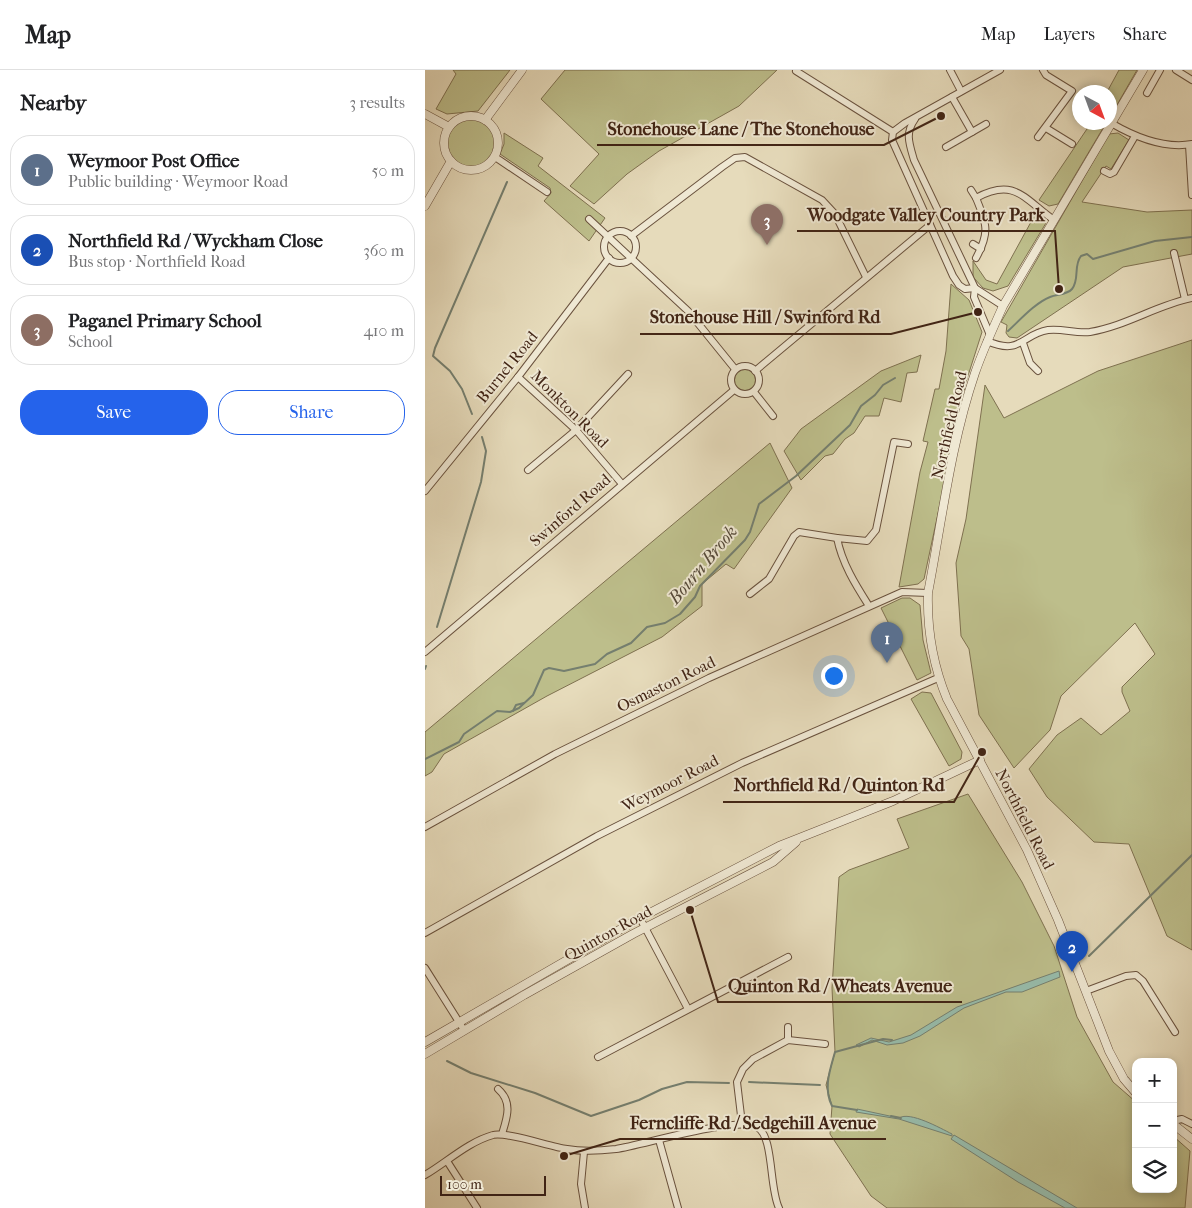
<!DOCTYPE html>
<meta charset="utf-8">
<style>
body{margin:0;font-family:"IM FELL French Canon",serif;background:#f2f2f2;color:#202124}
.controls{position:absolute;right:15px;bottom:15px;display:grid;overflow:hidden;border-radius:10px;box-shadow:0 2px 8px #0003}
.controls button{width:45px;height:45px;display:grid;place-items:center;padding:0;border:0;border-bottom:1px solid #e0e0e0;background:#fff;color:#202124;font:25px sans-serif}
.compass{position:absolute;left:647px;top:15px;width:45px;height:45px;border-radius:50%;background:#fff;box-shadow:0 2px 8px #0003;rotate:139deg}
.scale{position:absolute;left:15px;bottom:12px;width:106px;box-sizing:border-box;padding-left:5px;border:2px solid #412415;border-top:0;font-size:14px;line-height:18px;white-space:nowrap;color:#412415;-webkit-text-stroke:4px #efe8d3;paint-order:stroke}
.you{position:absolute;left:408px;top:605px;width:18px;height:18px;margin:-12px;border:4px solid #fff;border-radius:50%;background:#1a73e8;box-shadow:0 0 0 8px #1a73e833}
.badge{display:grid;place-items:center;width:32px;height:32px;border-radius:50%;background:#2563eb;color:#fff;font-size:16px;font-weight:700}
.pin{position:absolute;translate:-50% -41px;filter:drop-shadow(0 1px 2px #0008)}
.pin::after{content:'';position:absolute;top:26px;width:18px;height:15px;background:inherit;clip-path:polygon(0 0,100% 0,50% 100%)}
.list{margin:0;padding:0;list-style:none}
h2{display:flex;justify-content:space-between;align-items:center;height:65px;margin:0;padding:0 20px;font-size:21px}
h2 small{font-size:16px;font-weight:400;color:#757577}
.list li{display:grid;grid-template-columns:32px 1fr auto;gap:15px;align-items:center;box-sizing:border-box;height:70px;margin:0 10px 10px;padding:0 10px;border:1px solid #e0e0e0;border-radius:20px}
.list b{display:block;font-size:19px;white-space:nowrap}
.list p{margin:0;font-size:16px;white-space:nowrap;color:#757577}
.list em{font-size:16px;font-style:normal;color:#757577}
.actions{display:flex;gap:10px;padding:15px 20px}
.actions a{flex:1;padding:11px 0;border:1px solid #2563eb;border-radius:20px;text-align:center;font-size:18px;color:#2563eb}
.actions .main{background:#2563eb;color:#fff}
.icon{flex:none;width:28px;height:28px;fill:none;stroke:currentColor;stroke-width:2;stroke-linecap:round;stroke-linejoin:round}
.map{position:relative;flex:none;width:767px;height:1138px;overflow:hidden}
header{display:flex;align-items:center;gap:30px;box-sizing:border-box;height:70px;padding:0 25px;background:#fff;border-bottom:1px solid #e0e0e0}
header strong{font-size:24px}
nav{display:flex;gap:28px;margin-inline-start:auto;font-size:18px}
main{display:flex}
aside{flex:1;background:#fff}
.map>svg:first-child{display:block}
.green{fill:#bdbe8b;stroke:#7f7150}
.water{fill:#97bcab;stroke:#757f6f}
.lines{fill:none;stroke-linecap:round;stroke-linejoin:round}
.stream{stroke:#757f6f;stroke-width:2}
.minor-casing{stroke:#6a523e;stroke-width:8}
.tertiary-casing{stroke:#6a523e;stroke-width:9}
.minor{stroke:#efe8d3;stroke-width:6}
.tertiary{stroke:#efe8d3;stroke-width:8}
.labels{text-anchor:middle;dominant-baseline:central;stroke-width:4;stroke-linejoin:round;paint-order:stroke}
.street-label{font-size:16px;fill:#412415;stroke:#efe8d3}
.water-label{font-size:18px;font-style:italic;fill:#564a3a;stroke:#efe8d3}
.leader{fill:none;stroke:#412415;stroke-width:2}
.callout-dot{fill:#412415;stroke:#efe8d3;stroke-width:2}
.callout-label{font-size:18px;text-anchor:middle;font-weight:bold;fill:#412415;stroke:#efe8d3;stroke-width:4;stroke-linejoin:round;paint-order:stroke}
</style>
<header>
<strong>Map</strong>
<nav><a>Map</a><a>Layers</a><a>Share</a></nav>
</header>
<main>
<aside>
<h2>Nearby<small>3 results</small></h2>
<ul class="list">
<li><span class="badge" style="background:#5c6f8a">1</span><div><b>Weymoor Post Office</b><p>Public building · Weymoor Road</p></div><em>50 m</em></li>
<li><span class="badge" style="background:#1a4fb4">2</span><div><b>Northfield Rd / Wyckham Close</b><p>Bus stop · Northfield Road</p></div><em>360 m</em></li>
<li><span class="badge" style="background:#8d6e63">3</span><div><b>Paganel Primary School</b><p>School</p></div><em>410 m</em></li>
</ul>
<div class="actions"><a class="main">Save</a><a>Share</a></div>
</aside>
<div class="map">
<svg width="767" height="1138" viewBox="0 0 767 1138">
<rect width="100%" height="100%" fill="#e6dbbb"/>
<filter id="stains"><feTurbulence type="fractalNoise" baseFrequency=".004" numOctaves="4"/><feColorMatrix values="0 0 0 0 .2 0 0 0 0 .09 0 0 0 0 .02 0 0 0 .5 -.17"/></filter>
<radialGradient id="worn" r=".72"><stop offset=".6" stop-color="#630" stop-opacity="0"/><stop offset="1" stop-color="#630" stop-opacity=".3"/></radialGradient>
<g class="green">
<path d="M28,0H85L53,41L22,44L11,39L31,4Z"/>
<path d="M140,0H352L314,36L234,81L202,104L169,134L145,116L174,84L116,29Z"/>
<path d="M694,0H712L685,47L684,22H682Z"/>
<circle cx="45" cy="72" r="25"/>
<path d="M666,53H681L633,134L624,136L614,130Z"/>
<path d="M79,63L118,88L113,96L180,148L164,171L119,131L126,123L125,118L75,84L79,74Z"/>
<path d="M693,63L704,70L686,99L681,96L657,132L722,142L767,140V184L698,197L592,268L584,267L581,263L582,255L576,252L684,64Z"/>
<path d="M612,141L621,153L583,216L568,221L558,218L548,207V191L561,210L572,214Z"/>
<path d="M526,214L544,230L557,262L541,312L499,509L493,514L474,517L495,402L503,372L498,371L510,319H514L521,281Z"/>
<path d="M767,270V880L742,866L704,774L669,772L622,727L604,699L632,665L656,648L676,665L705,641L697,622V617L730,584L710,553L636,626L625,660L589,698L554,645L544,579L536,566L531,493L541,449L560,315L579,348L673,301Z"/>
<path d="M496,285L492,302L482,303L476,332L459,328L454,346H440L429,363L420,369L408,384L400,386L376,410L359,381L376,359L456,301Z"/>
<circle cx="320" cy="310" r="14"/>
<path d="M345,373L367,418L309,499L301,494L277,514V536L237,567L122,626L19,684L7,702L0,706V662Z"/>
<path d="M477,528H485L495,535L498,570L506,603L492,610L456,538Z"/>
<path d="M497,622L506,623L537,682L536,689L524,696L486,629Z"/>
<path d="M543,724L597,812L629,876L652,947L688,1012L711,1032V1119H748V1066L765,1081L760,1138H462L446,1126L405,1064L407,1036L401,1015L410,982L407,918L414,807L424,800L484,778L472,749Z"/>
</g>
<g class="water">
<path d="M634,901L635,907L597,922H581L539,938L495,966L478,973L462,975L447,970L434,977L431,975L446,968L464,972L486,965L532,937Z"/>
<path d="M432,1039L474,1048C485,1041 515,1058 527,1064V1066L474,1049L431,1042Z"/>
<path d="M529,1065L652,1138H640L593,1112L526,1069Z"/>
</g>
<g class="lines">
<g class="stream">
<path d="M583,261C595,250 610,233 625,227C632,224 642,225 647,219C655,209 648,196 656,186L662,184L668,189L730,171L767,167"/>
<path d="M47,344L37,319L25,301L8,286L10,278L82,112"/>
<path d="M12,557L56,412L61,381L57,367"/>
<path d="M0,599L1,596"/>
<path d="M88,641L91,635L99,633"/>
<path d="M0,689L34,672L39,664L72,641L85,642L94,638L108,625L119,600L124,598L139,601L170,594L182,584L206,573L222,557L240,553L255,544L270,527L275,516L320,470L325,462L334,434L371,406L425,355L436,336L450,325L458,315L470,308"/>
<path d="M664,886L767,785"/>
<path d="M22,991L46,1003L110,1023L166,1046L214,1030L237,1019L262,1012L304,1013"/>
<path d="M324,1012L395,1015"/>
<path d="M432,1040L407,1036C398,1018 405,1000 410,982L458,969L467,970"/>
<path d="M466,1046L476,1048"/>
</g>
<g class="minor-casing">
<g id="minor">
<path d="M525,0L536,21"/>
<path d="M575,0L480,53L468,62L467,70L528,206L534,215L540,219L550,218L578,236"/>
<path d="M751,0L767,10"/>
<path d="M371,1L468,62"/>
<path d="M722,23L735,0"/>
<path d="M527,27L547,62"/>
<path d="M490,49C480,63 484,73 489,90L550,218L549,227L565,265"/>
<path d="M686,53C710,67 739,79 767,74"/>
<path d="M621,58L647,74"/>
<path d="M613,67L647,21L621,5L618,0"/>
<path d="M764,75L767,125"/>
<path d="M521,77L561,54"/>
<path d="M70,87L122,122"/>
<path d="M679,101L685,104L689,102L710,66"/>
<path d="M546,120L551,128"/>
<path d="M164,149L263,241L310,299"/>
<circle cx="195" cy="177" r="16"/>
<path d="M206,166L297,97L310,88L320,87L397,130L410,144L441,207"/>
<path d="M548,174L556,179"/>
<path d="M749,183L760,229"/>
<path d="M551,188C565,163 562,154 551,128C590,107 599,129 629,150"/>
<path d="M562,271C596,286 597,264 623,260C637,258 651,264 665,262C701,256 732,235 767,228"/>
<path d="M598,273L605,293L613,301"/>
<circle cx="320" cy="310" r="14"/>
<path d="M330,301L505,155"/>
<path d="M93,307L151,360L197,414"/>
<path d="M329,322L348,346"/>
<path d="M103,400L151,360L203,304"/>
<path d="M0,421L93,307L184,188"/>
<path d="M325,524L344,509L369,466L374,462L412,468"/>
<path d="M444,536C430,514 417,493 412,468L442,471L451,460L469,372L483,374"/>
<path d="M0,582L309,320"/>
<path d="M0,757L130,684L284,608L477,522L503,523"/>
<path d="M215,848L263,939"/>
<path d="M0,863L172,766L317,693L513,608"/>
<path d="M0,898L39,960"/>
<path d="M661,921L701,906L711,905L718,911L750,962"/>
<path d="M363,957V970"/>
<path d="M173,987L363,887"/>
<path d="M73,1019C88,1032 82,1048 77,1064"/>
<path d="M748,1051L757,1049L767,1054"/>
<path d="M317,1054L312,1012L318,999L328,989L363,970L400,974"/>
<path d="M234,1070L253,1138"/>
<path d="M159,1082L156,1114L160,1138"/>
<path d="M22,1091L52,1138"/>
<path d="M0,1105C22,1092 43,1072 68,1065C80,1061 126,1077 142,1079C158,1082 174,1081 191,1079C218,1075 312,1046 332,1057C349,1066 344,1118 354,1138"/>
</g>
</g>
<g class="tertiary-casing">
<g id="tertiary">
<path d="M0,44L24,57"/>
<circle cx="46" cy="73" r="27"/>
<path d="M60,50L97,0"/>
<path d="M0,136L26,91"/>
<path d="M0,972L215,848L354,776L468,731L555,690"/>
<path d="M0,984L99,925L208,864L348,792L371,772"/>
<path d="M711,1023L699,1009L684,981L633,850L602,780L522,629C508,595 502,560 503,523C517,450 526,373 550,303C558,280 568,258 578,236L718,0"/>
<path d="M748,1054L767,1069"/>
</g>
</g>
<use href="#minor" class="minor"/>
<use href="#tertiary" class="tertiary"/>
</g>
<g class="labels">
<g class="street-label">
<text transform="translate(82 297) rotate(-51)">Burnel Road</text>
<text transform="translate(145 339) rotate(45)">Monkton Road</text>
<text transform="translate(524 355) rotate(-77)">Northfield Road</text>
<text transform="translate(145 440) rotate(-41)">Swinford Road</text>
<text transform="translate(241 614) rotate(-26)">Osmaston Road</text>
<text transform="translate(245 713) rotate(-27)">Weymoor Road</text>
<text transform="translate(600 749) rotate(63)">Northfield Road</text>
<text transform="translate(183 863) rotate(-29)">Quinton Road</text>
</g>
<g class="water-label">
<text transform="translate(278 495) rotate(-50)">Bourn Brook</text>
</g>
</g>
<path class="leader" d="M516 46L459 75H172M634 219L630 161H372M553 242L466 264H215M557 682L529 732H298M265 840L293 932H537M139 1086L195 1069H461"/>
<g class="callout-dot">
<circle cx="516" cy="46" r="5"/>
<circle cx="634" cy="219" r="5"/>
<circle cx="553" cy="242" r="5"/>
<circle cx="557" cy="682" r="5"/>
<circle cx="265" cy="840" r="5"/>
<circle cx="139" cy="1086" r="5"/>
</g>
<g class="callout-label">
<text x="316" y="65">Stonehouse Lane / The Stonehouse</text>
<text x="501" y="151">Woodgate Valley Country Park</text>
<text x="340" y="253">Stonehouse Hill / Swinford Rd</text>
<text x="414" y="721">Northfield Rd / Quinton Rd</text>
<text x="415" y="922">Quinton Rd / Wheats Avenue</text>
<text x="328" y="1059">Ferncliffe Rd / Sedgehill Avenue</text>
</g>
<rect width="100%" height="100%" filter="url(#stains)"/>
<rect width="100%" height="100%" fill="url(#worn)"/>
</svg>
<div class="controls">
<button>+</button>
<button>−</button>
<button><svg class="icon" aria-label="layers" viewBox="0 0 24 24"><path d="M12 4l9 5-9 5-9-5zM3 14l9 5 9-5"/></svg></button>
</div>
<svg class="compass" viewBox="-18 -18 36 36"><path d="M0-13l5 13h-10z" fill="#e53935"/><path d="M0 13l5-13h-10z" fill="#757577"/></svg>
<div class="scale">100 m</div>
<div class="you"></div>
<div class="pin badge" style="left:462px;top:593px;background:#5c6f8a">1</div>
<div class="pin badge" style="left:647px;top:902px;background:#1a4fb4">2</div>
<div class="pin badge" style="left:342px;top:175px;background:#8d6e63">3</div>
</div>
</main>
